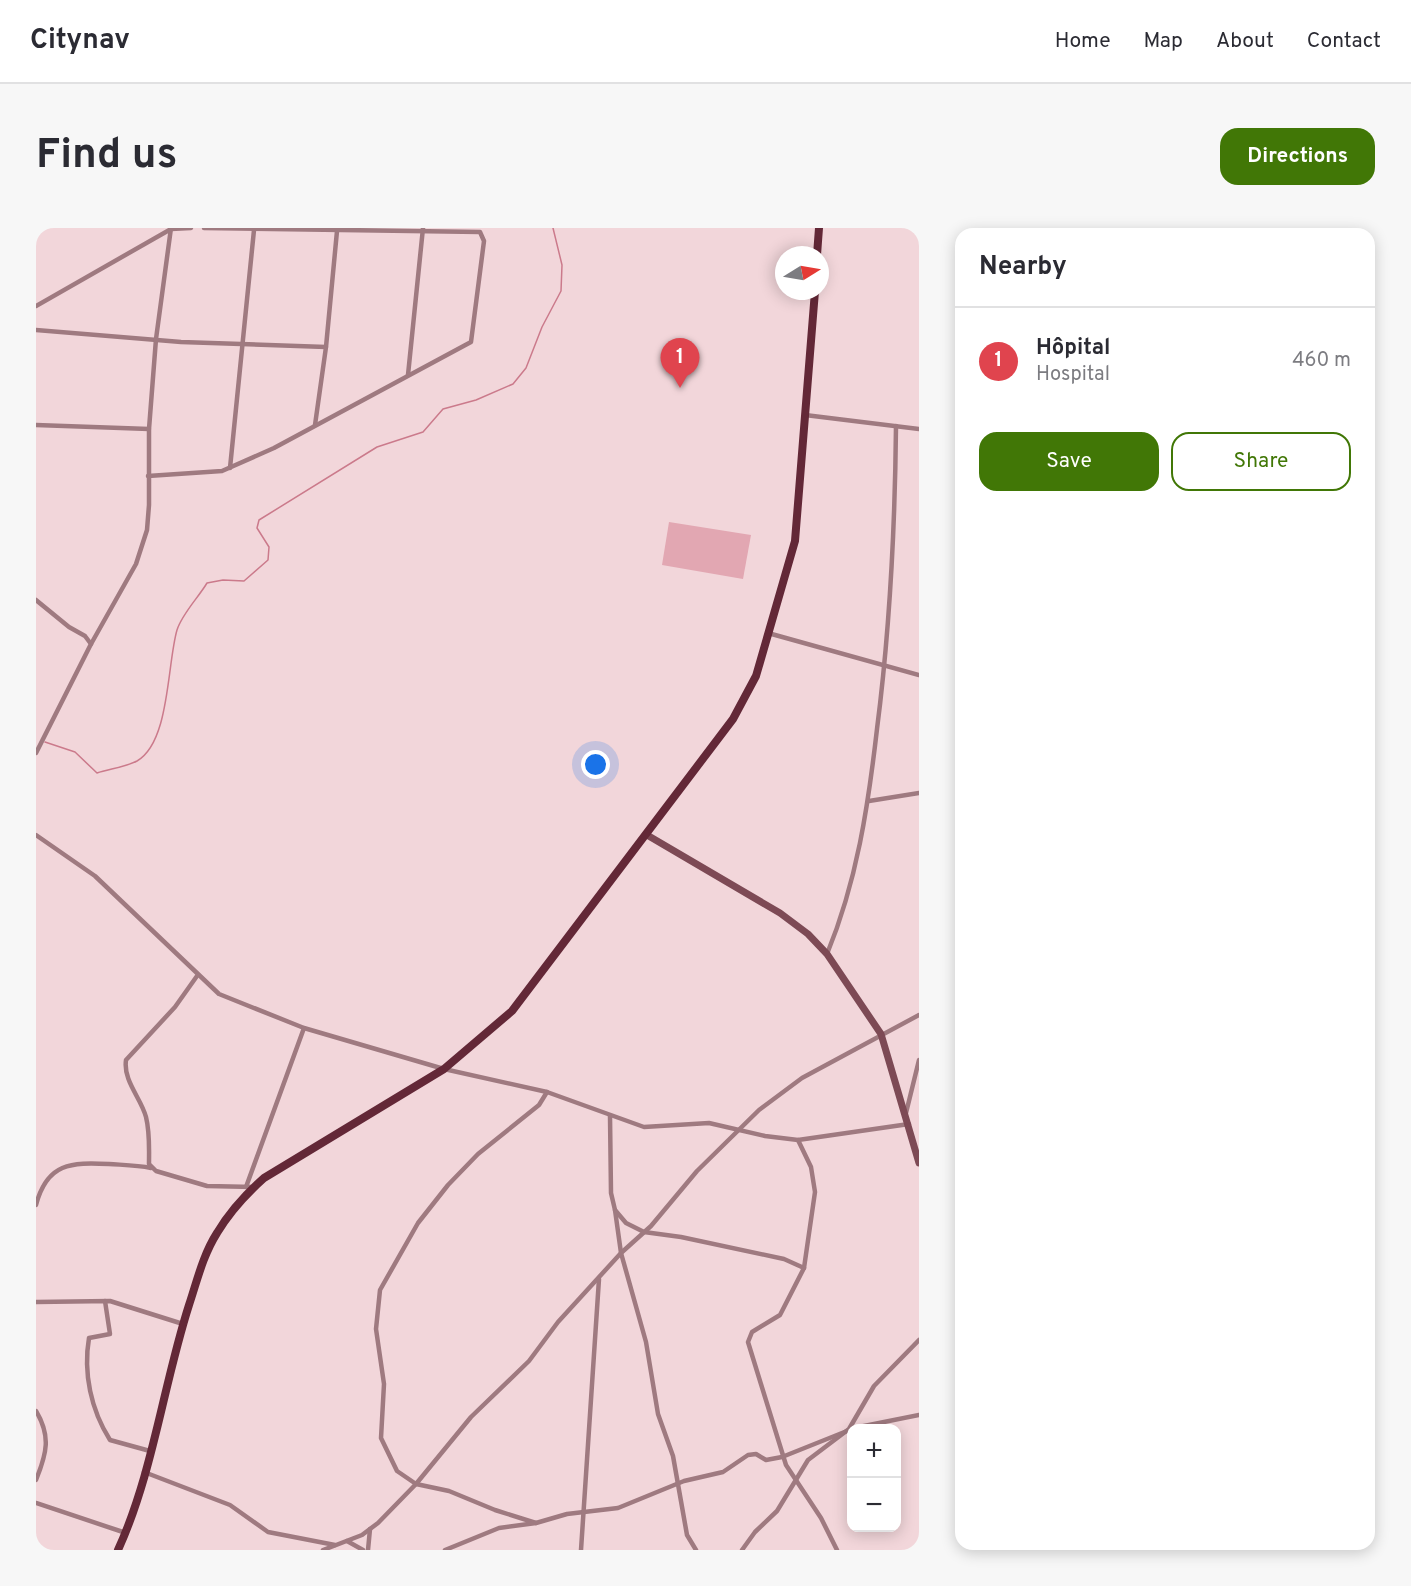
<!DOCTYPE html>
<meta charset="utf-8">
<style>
body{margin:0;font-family:Overpass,sans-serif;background:#f7f7f7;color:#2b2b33}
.controls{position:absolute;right:18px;bottom:18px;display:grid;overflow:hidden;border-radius:12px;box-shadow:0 3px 15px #0003}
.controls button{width:54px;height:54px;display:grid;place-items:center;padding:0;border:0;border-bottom:2px solid #e1e1e2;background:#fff;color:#2b2b33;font:30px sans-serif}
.compass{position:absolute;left:739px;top:18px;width:54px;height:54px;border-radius:50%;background:#fff;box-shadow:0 3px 15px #0003;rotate:79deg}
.you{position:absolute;left:560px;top:537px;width:21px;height:21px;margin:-15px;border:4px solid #fff;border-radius:50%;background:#1a73e8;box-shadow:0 0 0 9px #1a73e833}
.badge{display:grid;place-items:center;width:39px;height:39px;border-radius:50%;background:#417706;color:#fff;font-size:20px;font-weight:700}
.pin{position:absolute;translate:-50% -50px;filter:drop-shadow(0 2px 3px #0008)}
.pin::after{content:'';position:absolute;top:32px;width:21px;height:18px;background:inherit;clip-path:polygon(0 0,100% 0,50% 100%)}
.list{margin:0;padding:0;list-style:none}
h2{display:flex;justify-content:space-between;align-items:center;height:78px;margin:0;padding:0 24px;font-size:26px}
h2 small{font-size:20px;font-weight:400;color:#7c7c81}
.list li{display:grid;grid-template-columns:39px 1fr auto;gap:18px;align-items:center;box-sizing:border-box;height:108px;padding:0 24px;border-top:2px solid #e1e1e2}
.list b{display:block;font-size:22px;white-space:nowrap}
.list p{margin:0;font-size:20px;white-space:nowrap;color:#7c7c81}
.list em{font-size:20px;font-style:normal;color:#7c7c81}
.actions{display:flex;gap:12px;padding:18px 24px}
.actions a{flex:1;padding:14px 0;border:2px solid #417706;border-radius:18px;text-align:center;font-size:21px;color:#417706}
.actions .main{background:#417706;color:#fff}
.map{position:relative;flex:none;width:883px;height:1322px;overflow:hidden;border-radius:18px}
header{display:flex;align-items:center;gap:36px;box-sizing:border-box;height:84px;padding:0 30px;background:#fff;border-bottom:2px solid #e1e1e2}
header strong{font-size:28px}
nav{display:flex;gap:33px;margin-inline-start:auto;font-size:21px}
.intro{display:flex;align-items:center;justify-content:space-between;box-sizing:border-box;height:144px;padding:0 36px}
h1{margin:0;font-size:42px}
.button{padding:15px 27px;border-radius:18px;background:#417706;color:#fff;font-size:21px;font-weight:700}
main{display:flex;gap:36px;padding:0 36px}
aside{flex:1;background:#fff;border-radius:18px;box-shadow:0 3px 15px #0003}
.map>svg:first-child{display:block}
.green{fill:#e2a7b2}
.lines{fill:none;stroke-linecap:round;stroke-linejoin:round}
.stream{stroke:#cb7a8b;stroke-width:1.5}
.minor{stroke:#9f7a80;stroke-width:4.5}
.secondary{stroke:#7d4a55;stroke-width:7}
.primary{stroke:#632837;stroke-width:8}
</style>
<header>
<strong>Citynav</strong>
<nav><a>Home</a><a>Map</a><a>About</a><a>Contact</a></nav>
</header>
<div class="intro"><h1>Find us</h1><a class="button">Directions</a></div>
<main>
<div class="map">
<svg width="883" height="1322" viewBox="0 0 883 1322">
<rect width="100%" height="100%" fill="#f2d6da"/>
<path class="green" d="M633,294L715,307L707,351L626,337Z"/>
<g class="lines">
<path class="stream" d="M9,514L39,524L61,545C73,541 90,539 101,533C134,514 131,436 141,402C146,386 162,370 171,355L187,352L208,353L232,332L233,319L221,300L223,292L341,219L387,204L407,181L440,172L477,156L490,140L506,99L525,63L526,37L517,0"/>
<g class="minor">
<path d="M0,78L135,1L155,0"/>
<path d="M0,102L145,114L290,119"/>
<path d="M372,147L387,0"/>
<path d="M769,187L883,201"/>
<path d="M0,197L113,201"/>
<path d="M279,197L290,119L301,3"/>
<path d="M194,240L218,2"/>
<path d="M112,248L186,243L238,220L435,114L448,13L444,4L168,0"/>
<path d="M0,372L33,399L49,408L55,416"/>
<path d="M732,405L883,447"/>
<path d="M0,525L55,416L100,336L111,302L113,277V201L120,111L135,0"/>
<path d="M833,573L883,565"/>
<path d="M0,607L59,648L183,766L268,800L408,841L511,864L608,899L673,895L729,908L762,912L873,896"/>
<path d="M791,726C821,653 832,579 841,501C854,400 859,300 860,198"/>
<path d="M161,748L139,779L90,832C87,853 105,870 110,889C114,905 113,920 113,936L120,943L171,958L218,959"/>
<path d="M511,864L503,877L442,926L412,957L382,995L344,1062L340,1101L348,1156L345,1210L361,1243L380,1256L413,1263L459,1282L500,1295L531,1286L582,1280L648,1253L687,1244L712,1227L720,1226L730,1232L746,1229L816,1201"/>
<path d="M870,885L883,832"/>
<path d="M574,888L575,965L579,982L590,995L608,1004L645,1009L748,1031L768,1040"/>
<path d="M762,912L775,939L779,964L768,1040L744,1087L716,1104L712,1114L750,1237L785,1290L801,1322"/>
<path d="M210,959L268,800"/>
<path d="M0,977C11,935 35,934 73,936C87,937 101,937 115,940"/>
<path d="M579,982L585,1025L610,1114L622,1186L637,1228L651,1307L660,1322"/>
<path d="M69,1073L74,1106L53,1110C47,1145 55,1182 74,1212L114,1223"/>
<path d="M0,1074L74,1073L147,1096"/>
<path d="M0,1183C15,1208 11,1225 0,1252"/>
<path d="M818,1200L883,1187"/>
<path d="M108,1244L194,1277L232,1304L299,1317"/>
<path d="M0,1275L90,1305"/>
<path d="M311,1313L327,1322"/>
<path d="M287,1322L326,1307L342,1295L380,1256L435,1189L493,1133L522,1094L585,1025L615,998L661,943L723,882L766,850L883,787"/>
<path d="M332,1322L334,1301"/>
<path d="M409,1322L463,1300L500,1295"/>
<path d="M545,1322L563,1051"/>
<path d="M706,1322L719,1304L741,1283L772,1232L813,1201L838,1158L883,1112"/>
</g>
<path class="secondary" d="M611,607L744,685L772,706L791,726L845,806L883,935"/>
<g class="primary">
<path d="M781,27L783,0"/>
<path d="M82,1322C117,1245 127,1158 153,1077C161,1053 167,1027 181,1005C193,985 210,966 228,950L408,841L476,783L697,491L720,448L759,313L779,63"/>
</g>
</g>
</svg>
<div class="controls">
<button>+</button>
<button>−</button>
</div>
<svg class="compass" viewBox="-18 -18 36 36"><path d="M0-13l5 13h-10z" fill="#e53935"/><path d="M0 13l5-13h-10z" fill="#7c7c81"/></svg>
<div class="you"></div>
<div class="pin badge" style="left:644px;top:160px;background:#e0444e">1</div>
</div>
<aside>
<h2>Nearby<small></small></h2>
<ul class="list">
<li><span class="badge" style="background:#e0444e">1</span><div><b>Hôpital</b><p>Hospital</p></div><em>460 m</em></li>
</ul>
<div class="actions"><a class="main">Save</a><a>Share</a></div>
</aside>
</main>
